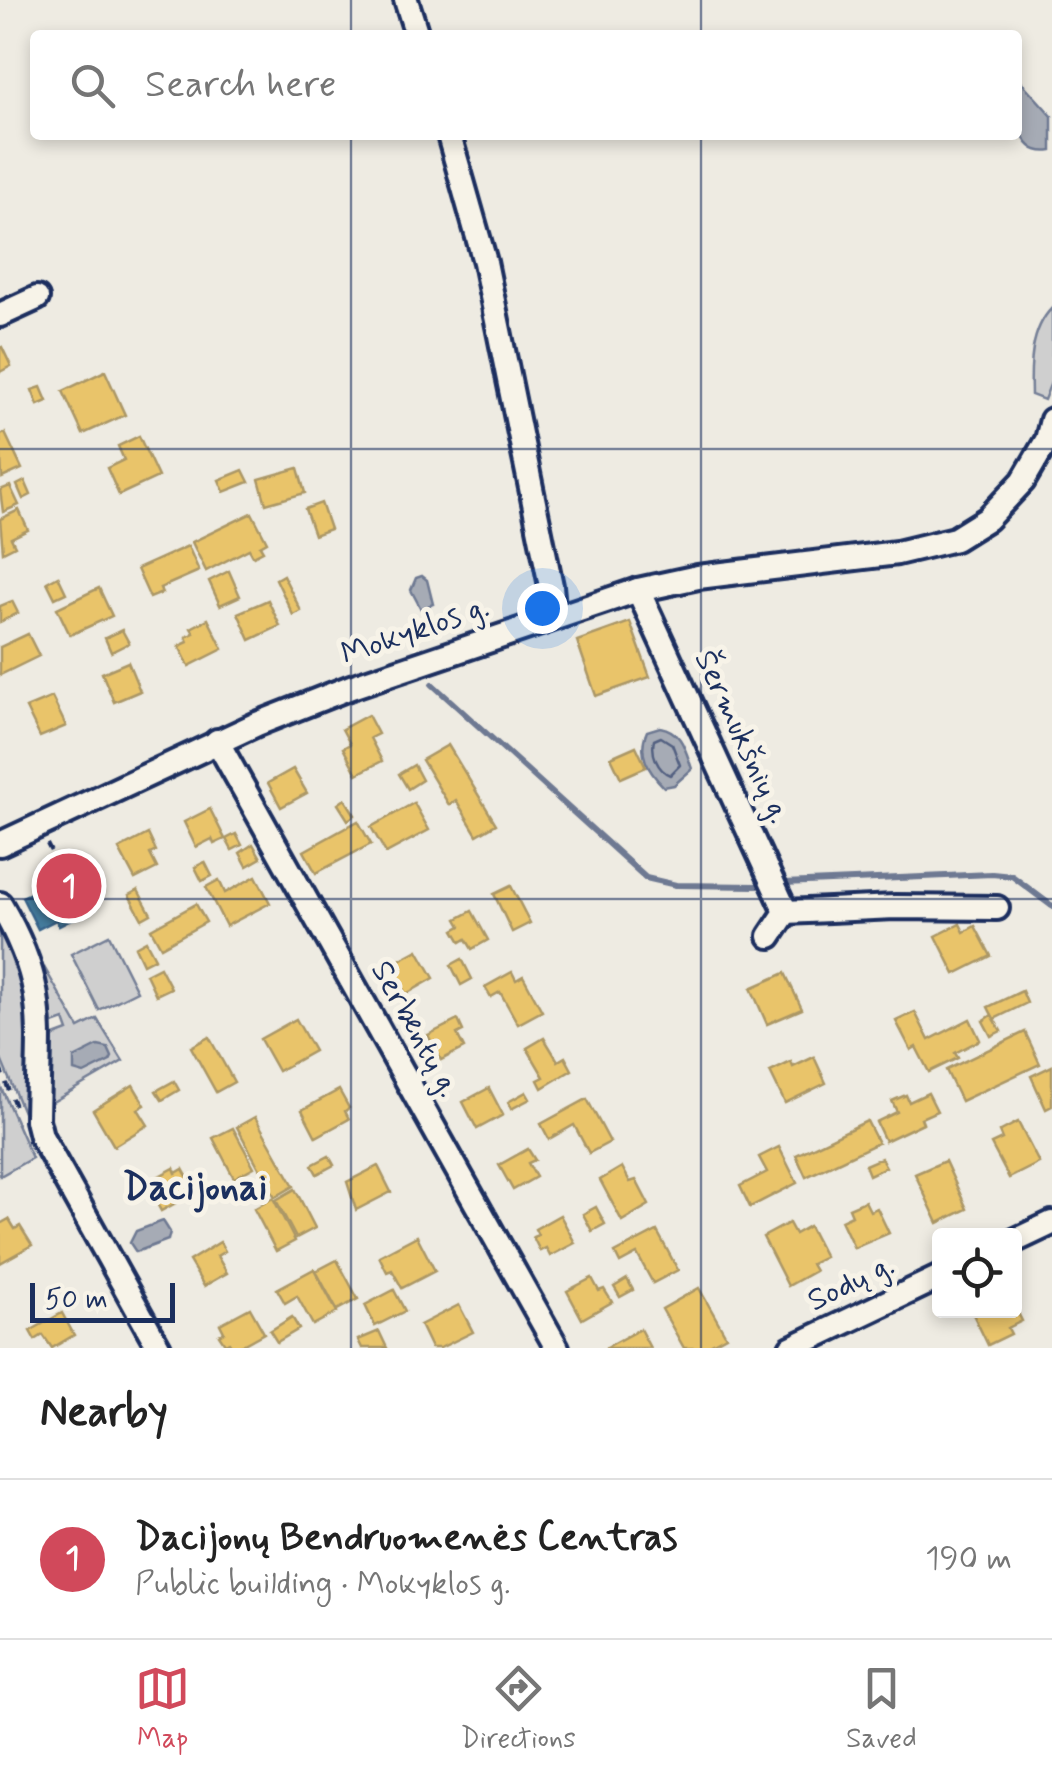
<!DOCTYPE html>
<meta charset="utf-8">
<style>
body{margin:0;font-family:Mynerve,sans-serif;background:#f6f6f6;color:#222}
.controls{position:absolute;right:30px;bottom:30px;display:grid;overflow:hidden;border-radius:10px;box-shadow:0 5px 15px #0003}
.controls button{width:90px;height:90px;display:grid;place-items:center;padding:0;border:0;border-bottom:2px solid #e0e0e0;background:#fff;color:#222;font:50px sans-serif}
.scale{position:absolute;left:30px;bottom:25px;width:145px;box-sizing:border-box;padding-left:10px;border:5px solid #1b2f5e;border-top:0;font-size:28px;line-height:35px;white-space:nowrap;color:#1b2f5e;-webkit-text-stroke:8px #f7f3e8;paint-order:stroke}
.you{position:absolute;left:542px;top:608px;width:35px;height:35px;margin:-25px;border:8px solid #fff;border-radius:50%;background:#1a73e8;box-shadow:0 0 0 15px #1a73e833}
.badge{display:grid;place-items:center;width:65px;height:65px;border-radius:50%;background:#d1495b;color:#fff;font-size:32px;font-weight:700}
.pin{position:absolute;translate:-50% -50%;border:5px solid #fff;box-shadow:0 2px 10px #0006}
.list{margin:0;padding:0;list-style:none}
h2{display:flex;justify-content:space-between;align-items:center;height:130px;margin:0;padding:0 40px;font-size:42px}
h2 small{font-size:32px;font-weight:400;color:#767676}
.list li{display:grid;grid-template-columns:65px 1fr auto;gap:30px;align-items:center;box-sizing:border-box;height:160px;padding:0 40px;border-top:2px solid #e0e0e0}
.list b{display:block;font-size:38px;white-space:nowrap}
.list p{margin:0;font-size:32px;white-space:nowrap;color:#767676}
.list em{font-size:32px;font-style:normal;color:#767676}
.icon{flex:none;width:55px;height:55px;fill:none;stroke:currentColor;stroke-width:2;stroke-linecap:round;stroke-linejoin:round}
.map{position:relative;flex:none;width:1052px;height:1348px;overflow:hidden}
.search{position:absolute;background:#fff;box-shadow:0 5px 15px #0003;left:30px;right:30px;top:30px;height:110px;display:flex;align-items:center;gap:25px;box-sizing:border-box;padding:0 35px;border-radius:10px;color:#767676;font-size:38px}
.sheet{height:290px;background:#fff}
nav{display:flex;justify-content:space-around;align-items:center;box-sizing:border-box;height:140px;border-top:2px solid #e0e0e0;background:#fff;font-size:28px;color:#767676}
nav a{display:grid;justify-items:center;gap:5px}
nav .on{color:#d1495b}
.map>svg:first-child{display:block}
.green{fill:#cfcfcf;stroke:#757f96;stroke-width:2.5}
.water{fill:#a6abb5;stroke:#6e7992;stroke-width:2.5}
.homes{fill:#e9c46a;stroke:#ab9766;stroke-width:2.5}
.public{fill:#457b9d;stroke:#38648a;stroke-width:2.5}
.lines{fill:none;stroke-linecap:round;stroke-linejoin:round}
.shore{stroke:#536181;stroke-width:2.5}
.stream{stroke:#6e7992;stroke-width:6}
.minor-casing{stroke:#1b2f5e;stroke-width:30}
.path{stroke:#1b2f5e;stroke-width:4;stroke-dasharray:8 8;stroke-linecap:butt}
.minor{stroke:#f7f3e8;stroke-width:22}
.grid{fill:none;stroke:#1b2f5e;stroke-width:2.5;stroke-opacity:0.55}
.labels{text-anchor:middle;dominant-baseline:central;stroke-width:10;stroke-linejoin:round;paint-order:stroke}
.street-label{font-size:32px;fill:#1b2f5e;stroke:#f7f3e8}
.quarter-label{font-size:38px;font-weight:bold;fill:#1b2f5e;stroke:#f7f3e8}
</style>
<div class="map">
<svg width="1052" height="1348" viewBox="0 0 1052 1348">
<rect width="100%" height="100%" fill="#eeebe2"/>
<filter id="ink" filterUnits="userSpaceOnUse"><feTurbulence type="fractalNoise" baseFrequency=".01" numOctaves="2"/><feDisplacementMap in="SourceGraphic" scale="20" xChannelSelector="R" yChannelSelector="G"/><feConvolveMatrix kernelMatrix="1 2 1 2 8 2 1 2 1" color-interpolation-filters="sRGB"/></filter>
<g filter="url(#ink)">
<g class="green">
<path d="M1052,308V380L1044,400L1031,395C1030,366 1030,330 1052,308Z"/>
<path d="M0,928L23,975L31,1017L25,1117L0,1057Z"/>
<path d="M109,935L137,991L99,1010L71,954Z"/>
<path d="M44,967L79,1028L97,1019L123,1061L49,1104L52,1037L68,1031L64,1020L53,1024Z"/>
<path d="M0,1085L32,1158L0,1176Z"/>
</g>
<g class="water">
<path d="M1017,77L1052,116V151C1012,158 1017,101 1017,77Z"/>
<path d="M422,576L427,580L433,604L421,609L411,590L416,578Z"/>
<path d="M660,727C682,731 685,749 692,769L674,785L664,787C648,771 637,753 647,731Z"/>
<path d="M98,1046L108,1048L112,1057L110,1061L84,1074L74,1071V1058Z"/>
<path d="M163,1221L170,1232L168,1240L136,1252L130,1243L136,1231Z"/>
</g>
<g class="homes">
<path d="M2,347L11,366L0,372V348Z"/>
<path d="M105,371L125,415L83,434L63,391Z"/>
<path d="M41,387L47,401L38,405L32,390Z"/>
<path d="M5,433L22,469L2,478L0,435Z"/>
<path d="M139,436L158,477L119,495L107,468L124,460L118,446Z"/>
<path d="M298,468L305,493L266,504L259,479Z"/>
<path d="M243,470L249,482L224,492L219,480Z"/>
<path d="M25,481L31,495L23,499L17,485Z"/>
<path d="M10,486L19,505L3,512L0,490Z"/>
<path d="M321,503L330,529L314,535L305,509Z"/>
<path d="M19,510L28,530L11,538L15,546L3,552L0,519Z"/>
<path d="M252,513L267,542L260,546L263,551L253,556L249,549L206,571L192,542Z"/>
<path d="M188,546L199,571L160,588L162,593L150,598L137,569Z"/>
<path d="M229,571L240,596L220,605L209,581Z"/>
<path d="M283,575L301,611L293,615L276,579Z"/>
<path d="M58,576L66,593L55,598L47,582Z"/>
<path d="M99,588L112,616L70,635L57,608Z"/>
<path d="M268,600L280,626L250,640L238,613Z"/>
<path d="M12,601L18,613L0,622V606Z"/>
<path d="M208,619L223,649L189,666L179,646L188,642L186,637L194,633L191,628Z"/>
<path d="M630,622L650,677L596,696L577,641Z"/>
<path d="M122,630L129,643L111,652L105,638Z"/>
<path d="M28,634L39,656L0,675V647Z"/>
<path d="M128,662L140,691L114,702L102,673Z"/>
<path d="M52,697L66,726L40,737L26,708Z"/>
<path d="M368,715L378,734L370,738L382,761L357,774L343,748L350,744L342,729Z"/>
<path d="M448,745L496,824L477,835L456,800L449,805L422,760Z"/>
<path d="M636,746L646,767L621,778L611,757Z"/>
<path d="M414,765L422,780L408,789L399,774Z"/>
<path d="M293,769L307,793L281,807L268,783Z"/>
<path d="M345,799L355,815L348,820L338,804Z"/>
<path d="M414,803L429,830L386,853L371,827Z"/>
<path d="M210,809L225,839L214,844L212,839L196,847L184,822Z"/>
<path d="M358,821L371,844L316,873L304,851Z"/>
<path d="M148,834L156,851L150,854L157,868L135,879L119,849Z"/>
<path d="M236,834L242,845L232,850L226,839Z"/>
<path d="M253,844L261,858L247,866L240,853Z"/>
<path d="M205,862L212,876L202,881L195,867Z"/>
<path d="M256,876L270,903L226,926L206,887L219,880L225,893Z"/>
<path d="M511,886L530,923L512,932L494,894Z"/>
<path d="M138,890L151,914L142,919L129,895Z"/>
<path d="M196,904L206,922L161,947L151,929Z"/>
<path d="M472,911L488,940L472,949L466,939L461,942L454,930L461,926L457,919Z"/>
<path d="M960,924L964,932L975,926L991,956L955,974L936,936Z"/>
<path d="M146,941L155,958L143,964L135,947Z"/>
<path d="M418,950L434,978L406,994L400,983L395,986L389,975L396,971L392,964Z"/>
<path d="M462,959L472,979L461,985L451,965Z"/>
<path d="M160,967L171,988L156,995L146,974Z"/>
<path d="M512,972L516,980L523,976L542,1011L518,1024L500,992L491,997L485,987Z"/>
<path d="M785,973L802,1009L767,1024L751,988Z"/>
<path d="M1022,991L1027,1003L994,1019L988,1007Z"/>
<path d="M915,1012L929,1040L970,1019L980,1040L955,1053L958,1058L929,1072L916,1047L911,1050L896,1021Z"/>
<path d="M992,1015L1001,1031L991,1036L983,1021Z"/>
<path d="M296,1019L314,1051L278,1071L260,1039Z"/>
<path d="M458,1020L463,1031L457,1034L464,1048L441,1060L428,1035Z"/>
<path d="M1025,1032L1040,1064L961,1101L946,1070Z"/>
<path d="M209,1037L234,1082L216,1092L191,1047Z"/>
<path d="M544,1038L558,1061L565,1057L572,1070L542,1088L538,1080L544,1077L527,1048Z"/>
<path d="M814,1057L826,1083L785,1103L770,1072L791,1062L793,1067Z"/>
<path d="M1052,1066V1106L1046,1109L1031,1076Z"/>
<path d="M174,1081L179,1090L162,1100L156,1091Z"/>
<path d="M133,1085L145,1105L138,1109L148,1125L114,1146L93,1110Z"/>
<path d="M489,1088L503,1115L477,1129L463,1102Z"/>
<path d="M339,1090L349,1108L345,1111L349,1119L316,1137L302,1110Z"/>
<path d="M526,1092L530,1099L511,1109L508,1102Z"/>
<path d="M928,1093L937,1111L921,1118L923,1123L885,1141L876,1122L897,1112L892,1101L906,1095L909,1102Z"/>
<path d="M587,1099L610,1142L589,1153L574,1125L549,1139L541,1124Z"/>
<path d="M255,1117L294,1186L275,1197L237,1127Z"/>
<path d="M867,1121L878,1143L806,1177L796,1155Z"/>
<path d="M1018,1122L1039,1163L1009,1178L991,1144L1002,1139L999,1132Z"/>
<path d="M233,1128L254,1167L234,1178L213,1138Z"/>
<path d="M779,1147L797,1183L750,1207L740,1186L767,1172L759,1157Z"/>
<path d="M528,1149L535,1160L528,1163L536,1177L513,1190L499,1165Z"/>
<path d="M329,1156L334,1165L317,1174L312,1165Z"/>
<path d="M881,1158L886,1167L869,1175L865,1165Z"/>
<path d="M945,1161L967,1209L938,1223L915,1174Z"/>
<path d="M378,1166L391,1192L356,1210L347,1182Z"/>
<path d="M622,1167L630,1182L636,1180L649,1205L622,1221L600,1180Z"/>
<path d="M174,1168L176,1173L183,1169L196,1192L161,1211L146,1183Z"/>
<path d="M295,1189L315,1228L296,1238L276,1200Z"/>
<path d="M273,1198L295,1241L276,1251L254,1209Z"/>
<path d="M865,1201L870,1211L877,1208L889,1233L854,1248L841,1220L852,1215L849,1208Z"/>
<path d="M596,1207L605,1224L592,1231L583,1214Z"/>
<path d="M560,1215L575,1243L550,1256L546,1248L540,1251L533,1237L538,1235L535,1229Z"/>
<path d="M9,1219L15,1229L20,1226L32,1245L0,1263V1224Z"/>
<path d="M789,1223L795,1234L809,1226L825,1257L811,1264L815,1271L788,1286L763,1237Z"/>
<path d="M657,1231L678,1270L653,1283L637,1254L620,1263L615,1253Z"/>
<path d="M417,1236L435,1271L402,1288L392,1270L387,1272L379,1256Z"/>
<path d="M220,1242L225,1251L217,1256L227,1273L204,1286L189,1261Z"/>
<path d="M337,1260L358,1299L337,1310L316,1271Z"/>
<path d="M314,1269L337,1312L313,1325L297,1296L285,1303L277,1289Z"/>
<path d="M592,1278L599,1291L604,1289L612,1302L582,1319L567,1291Z"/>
<path d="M627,1279L633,1290L620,1297L614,1287Z"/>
<path d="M699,1288L726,1336L704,1348H684L662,1309Z"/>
<path d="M394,1290L405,1311L375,1326L365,1305Z"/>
<path d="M459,1305L473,1332L440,1348H431L420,1325Z"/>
<path d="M1014,1305L1022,1321L1008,1328L1011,1334L988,1345L971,1310H1014Z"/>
<path d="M250,1308L264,1333L237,1348H233L229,1342L225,1344L219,1335L224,1332L220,1324Z"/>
<path d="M62,1313L74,1335L52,1348L43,1335L35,1340L30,1331Z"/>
<path d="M292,1317L299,1329L277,1342L270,1331Z"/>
<path d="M640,1329L650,1348H605Z"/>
<path d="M379,1331L387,1348H362L358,1340Z"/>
</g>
<path class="public" d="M90,870L100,890L76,903L81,915L59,926L56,920L38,929L22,897L45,886L48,891Z"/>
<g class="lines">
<path class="shore" d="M661,737L672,744L680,765L670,775C657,770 651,753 654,740Z"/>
<g class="stream">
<path d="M432,684L646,878L676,885L757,886"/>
<path d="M784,883L992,874L1012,876L1052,906"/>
</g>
<g class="minor-casing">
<g id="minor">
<path d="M406,0L417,35"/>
<path d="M449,135L485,262L551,586L554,617"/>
<path d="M0,315L37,298"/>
<path d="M638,590L786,912L770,936"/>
<path d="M217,741L557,1348"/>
<path d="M0,844L257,724L351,687L638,590L698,577L897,553L955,539L987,519L1023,481L1047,440L1052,420"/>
<path d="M0,904C50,989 38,1027 37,1120L41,1136L159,1348"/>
<path d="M786,912L895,907L997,908"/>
<path d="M1014,1241L1052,1223"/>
<path d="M791,1348L940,1277"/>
</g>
</g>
<g class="path">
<path d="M47,844L65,878"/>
<path d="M0,1068L15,1106"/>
</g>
<use href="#minor" class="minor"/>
</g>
</g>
<path class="grid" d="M351,0V35M701,0V35M351,135V1348M701,135V1348M0,449H1052M0,899H1052"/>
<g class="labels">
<g class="street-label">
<text transform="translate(415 631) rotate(-19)">Mokyklos g.</text>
<text transform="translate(742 737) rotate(65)">Šermukšnių g.</text>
<text transform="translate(415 1029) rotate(61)">Serbentų g.</text>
<text transform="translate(851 1283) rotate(-26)">Sodų g.</text>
</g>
<g class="quarter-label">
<text x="195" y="1188">Dacijonai</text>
</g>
</g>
</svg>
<div class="controls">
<button><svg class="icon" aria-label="locate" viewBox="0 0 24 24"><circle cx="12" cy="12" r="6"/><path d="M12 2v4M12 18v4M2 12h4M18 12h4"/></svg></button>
</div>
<div class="scale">50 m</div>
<div class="you"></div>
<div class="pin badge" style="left:69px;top:886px">1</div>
<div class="search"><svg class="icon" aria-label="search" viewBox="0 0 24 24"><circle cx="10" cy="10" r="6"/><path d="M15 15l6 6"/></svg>Search here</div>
</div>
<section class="sheet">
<h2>Nearby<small></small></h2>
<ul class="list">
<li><span class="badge">1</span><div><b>Dacijonų Bendruomenės Centras</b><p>Public building · Mokyklos g.</p></div><em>190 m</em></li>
</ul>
</section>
<nav>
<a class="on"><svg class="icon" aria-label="map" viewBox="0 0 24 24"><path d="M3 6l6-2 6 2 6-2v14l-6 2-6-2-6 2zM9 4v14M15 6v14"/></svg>Map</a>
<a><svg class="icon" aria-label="directions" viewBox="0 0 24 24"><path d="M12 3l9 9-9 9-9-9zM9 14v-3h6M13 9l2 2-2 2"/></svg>Directions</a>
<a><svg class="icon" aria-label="saved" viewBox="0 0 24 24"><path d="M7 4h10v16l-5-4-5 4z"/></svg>Saved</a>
</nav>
